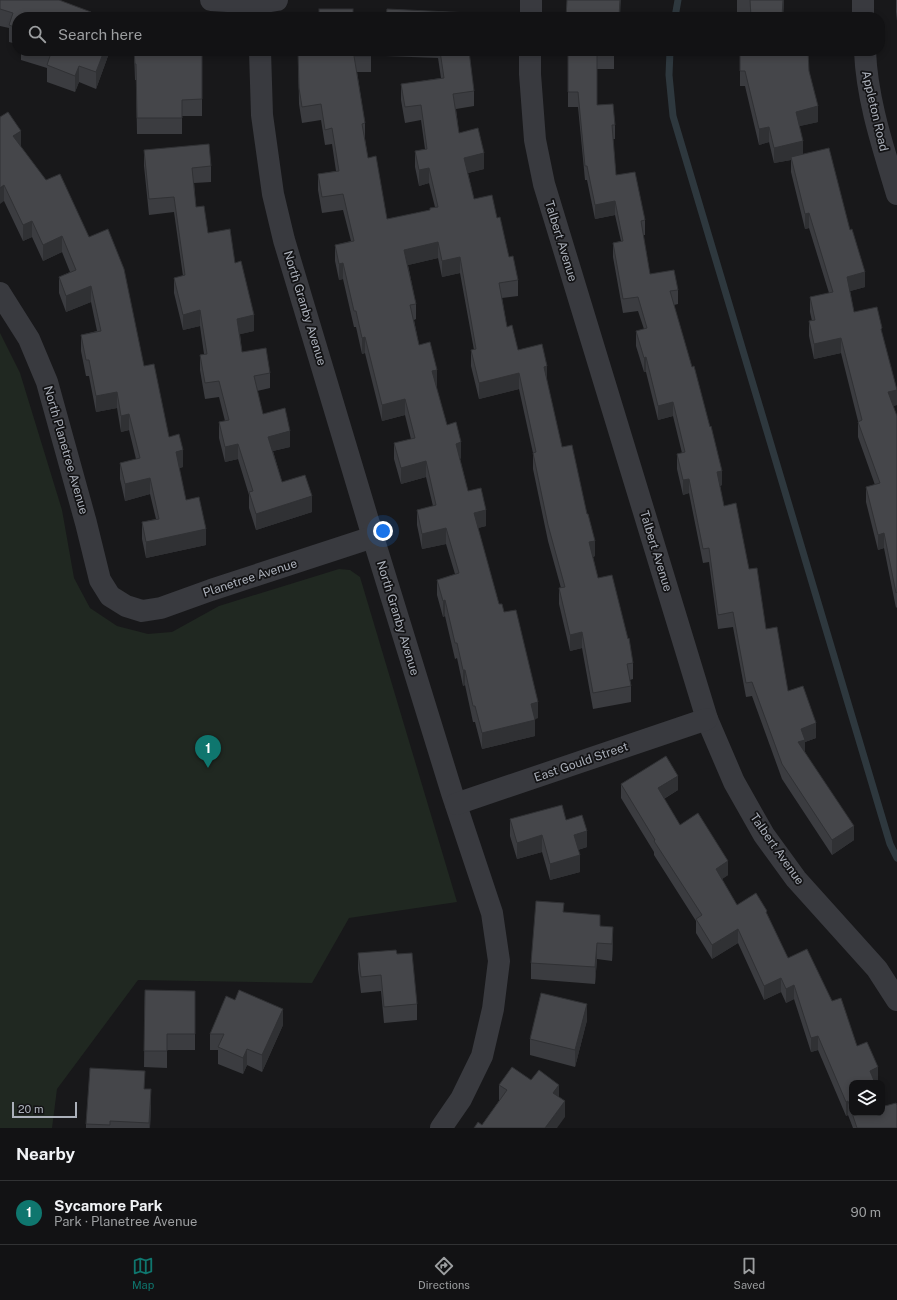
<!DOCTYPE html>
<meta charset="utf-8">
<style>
body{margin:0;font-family:"Public Sans",sans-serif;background:#1f2022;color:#f1f3f6}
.controls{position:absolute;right:12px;bottom:12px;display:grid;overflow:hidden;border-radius:8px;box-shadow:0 2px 6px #0003}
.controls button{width:36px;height:36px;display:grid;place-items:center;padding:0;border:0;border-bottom:1px solid #313234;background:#121214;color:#f1f3f6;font:20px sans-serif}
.scale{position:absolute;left:12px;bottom:10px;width:65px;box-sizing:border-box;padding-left:4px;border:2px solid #abb0ba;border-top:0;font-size:11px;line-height:14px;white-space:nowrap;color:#abb0ba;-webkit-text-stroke:3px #131315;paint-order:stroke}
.you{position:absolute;left:383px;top:531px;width:14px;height:14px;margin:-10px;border:3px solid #fff;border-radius:50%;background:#1a73e8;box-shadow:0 0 0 6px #1a73e833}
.badge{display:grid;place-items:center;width:26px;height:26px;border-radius:50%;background:#0f766e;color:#fff;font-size:13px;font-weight:700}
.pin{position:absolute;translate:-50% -33px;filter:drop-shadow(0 1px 2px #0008)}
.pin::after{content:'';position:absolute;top:21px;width:14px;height:12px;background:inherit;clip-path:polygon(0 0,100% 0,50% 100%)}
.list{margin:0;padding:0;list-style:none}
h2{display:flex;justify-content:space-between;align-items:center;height:52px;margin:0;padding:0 16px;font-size:17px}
h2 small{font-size:13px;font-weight:400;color:#9c9ea0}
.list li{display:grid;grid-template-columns:26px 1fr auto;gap:12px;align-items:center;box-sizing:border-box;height:64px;padding:0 16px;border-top:1px solid #313234}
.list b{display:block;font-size:15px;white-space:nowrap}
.list p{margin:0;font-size:13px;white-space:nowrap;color:#9c9ea0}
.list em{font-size:13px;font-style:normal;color:#9c9ea0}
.icon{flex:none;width:22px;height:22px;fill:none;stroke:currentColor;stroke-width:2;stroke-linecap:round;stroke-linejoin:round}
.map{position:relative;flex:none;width:897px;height:1128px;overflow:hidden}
.search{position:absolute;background:#121214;box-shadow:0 2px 6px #0003;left:12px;right:12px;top:12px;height:44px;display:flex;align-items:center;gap:10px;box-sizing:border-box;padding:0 14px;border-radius:16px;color:#9c9ea0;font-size:15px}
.sheet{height:116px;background:#121214}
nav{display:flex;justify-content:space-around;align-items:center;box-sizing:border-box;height:56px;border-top:1px solid #313234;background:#121214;font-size:11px;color:#9c9ea0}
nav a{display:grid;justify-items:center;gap:2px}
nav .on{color:#0f766e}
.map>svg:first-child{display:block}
.green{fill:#202821}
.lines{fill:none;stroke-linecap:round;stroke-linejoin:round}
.stream{stroke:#2e383e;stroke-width:7}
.street{stroke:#393a3f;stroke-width:22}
.wall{fill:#3b3c40}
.shaded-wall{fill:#303134}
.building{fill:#45464a;stroke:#303134}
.labels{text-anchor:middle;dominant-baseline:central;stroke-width:3.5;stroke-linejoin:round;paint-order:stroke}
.street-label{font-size:12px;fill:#abb0ba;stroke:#131315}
</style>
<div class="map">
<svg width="897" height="1128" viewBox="0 0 897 1128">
<rect width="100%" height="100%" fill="#18181a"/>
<path class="green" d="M0,333L20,373L62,510L74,578L90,608L117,626L148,634L172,632L219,606L339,569L350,570L360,577L457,902L349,918L312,983L138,980L57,1089L52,1128H0Z"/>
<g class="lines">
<g class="stream">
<path d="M675,17L678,0"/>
<path d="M670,51L669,75L673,116L890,844L897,858"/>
</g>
<g class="street">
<path d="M211,0L259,3L277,0"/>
<path d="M531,17V0"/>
<path d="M863,17V0"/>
<path d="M260,51L262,115L273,194L284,240L373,537L452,793L492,913L499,961L493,1009L482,1056L461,1099L441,1128"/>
<path d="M530,51V74L535,140L544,184L707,719L734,782L764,835L796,879L877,969L897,1000"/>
<path d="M865,51C867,100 883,147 897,194"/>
<path d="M0,293L29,339L47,382L86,523L100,580L110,596L126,606L142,611L161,608L211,590L373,537"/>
<path d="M456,804L707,719"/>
</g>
</g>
<g class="wall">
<path d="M0,0H60L91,17H17V44L9,42V28L0,26Z"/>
<path d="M737,0H784L783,17H751L750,15L737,14Z"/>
<path d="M896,0H897V21L896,12Z"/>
<path d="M21,51H108V56L96,89L79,82L75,92L47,82V68L21,60Z"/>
<path d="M134,51H202V116H182V134H137L136,80H135Z"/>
<path d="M298,51H371V72H357L365,123V139L368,158L387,219L430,210L435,207L429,183L419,186L415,167V151L425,149L421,120L405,123L401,100V84L441,78L438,58L385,56V51H469V57L474,91V106L456,109L459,133L484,169L468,173L474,199L497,218L509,257L518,280V296L502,298L507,327L518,350L547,381L562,447L595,556L593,557L598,578L633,663V679L630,680L631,686V702L593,709L582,648L570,651L559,604V588H561L548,541L533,469V453L519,389L479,399L471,366V350H474L460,273L442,277L438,258L408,265L416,304V319L414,320L419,345L437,386H436L447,425L461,458L460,459L468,491L486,526L478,528L499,604L504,612L538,718L534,719L535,736L482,749L475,722H473L465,685L463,686L457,658L455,659L445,616L443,617L437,595V580L455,574L446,544L422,549L417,525V510L433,506L426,477L401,484L394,459V443L411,439L405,415L382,421L365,353L362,354L356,327H354L343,279L339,280L335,261V245L351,241L343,210L322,213L318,190V174L336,171L332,144L325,145L321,120L302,123L299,104Z"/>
<path d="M568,51H614V69H597V105L615,125V139H613L616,175L645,220V235H643L650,274L678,290V304L674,305L722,485L720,486L724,506L749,569L766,629L788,691L816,738L805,742V752L854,840L832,855L782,779L752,696L746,697L733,627L718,629L709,562L703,563L689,493L683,495L677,469V454L682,453L673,416L658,420L646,372H644L636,346V331L644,329L638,311L623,313L613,257V243L621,241L615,215L595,219L587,180H585L578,107H568Z"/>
<path d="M740,51L809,71L818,122L799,126L803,154L850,230L865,287L850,291L854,312L882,334L897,405L893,406L897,416V607L896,608L884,548L878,550L866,502V487L875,485L858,437V421L841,353L814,359L809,336V321H812L810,312V297L829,293L809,228L805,229L791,172V160L774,163L769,142L759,145L745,86H740Z"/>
<path d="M0,117L21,147L144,366L169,437L183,467L179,468L186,500L206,545L146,558L142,539V522L156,519L150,494L125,501L120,479V463L136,459L129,430L121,432L117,408L96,412L89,376H86L81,351V335L97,331L91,302L66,312L59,293V277L70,272L62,252L43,261L32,237L23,241L4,201Z"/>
<path d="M144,150L211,166V182L194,183L196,207L208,233L235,263L254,331L240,334L242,352L270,373V388L257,391L263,414L290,447L273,451L282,482L312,512L256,530L249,508V495L238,459L225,462L219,438V422L225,421L219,397L205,399L200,370V355L204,354L200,326L183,330L174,293V278L183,276L174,212L149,215L144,166Z"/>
<path d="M621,784L678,790L664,799L680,825L728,875L722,879L737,905L767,914L788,958L832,1001L857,1046L878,1081L875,1083L885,1106L897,1128H853L848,1115L846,1116L818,1050L811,1052L794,999L786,1003L781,992L764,1000L738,943L712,959L696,933V921L654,855V852L621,798Z"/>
<path d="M510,819L566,820L587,847L578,850L580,872L550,880L542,852L517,859L510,836Z"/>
<path d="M564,912L600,926L613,943L612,961L597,959L595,984L531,979V963Z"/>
<path d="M358,953L417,1004V1020L384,1023L381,991L361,993L358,969Z"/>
<path d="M145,990L195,991V1050H167V1068L144,1067Z"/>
<path d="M587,1020L575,1067L530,1055V1039Z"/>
<path d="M283,1025L262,1072L247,1065L243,1074L218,1064V1050H210V1034Z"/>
<path d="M531,1080L559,1097L565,1117L482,1125L499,1101V1085Z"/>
<path d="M151,1105L150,1128H86V1124Z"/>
</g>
<g class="shaded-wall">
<path d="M620,0H621L620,17H619Z"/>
<path d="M783,0H784L783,17H782Z"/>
<path d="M104,51H108V56L96,89V72Z"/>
<path d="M79,66V82L75,92V76Z"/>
<path d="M818,106V122L796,127V112Z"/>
<path d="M769,127V142L759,145V129Z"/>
<path d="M21,131V147L13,153V136Z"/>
<path d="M803,141V157H791V160L774,163V148Z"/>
<path d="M484,153V169L464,174V158Z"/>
<path d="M429,168V183L419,186V170Z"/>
<path d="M4,185V201L0,204V188Z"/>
<path d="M615,201V215L595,219V205Z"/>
<path d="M809,213V228L805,229V214Z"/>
<path d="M32,221V237L23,241V225Z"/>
<path d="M62,236V252L43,261V245Z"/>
<path d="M438,242V258L404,266V250Z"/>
<path d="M460,257V273L442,277V261Z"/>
<path d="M343,263V279L339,280V264Z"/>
<path d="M865,272V287L847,292V277Z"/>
<path d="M91,286V302L66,312V296Z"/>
<path d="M200,310V326L183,330V315Z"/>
<path d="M254,315V331L237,335V319Z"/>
<path d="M365,337V353L362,354V338Z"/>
<path d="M841,338V353L814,359V344Z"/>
<path d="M646,357V372H644V358Z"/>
<path d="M547,366V382L544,367Z"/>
<path d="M437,370V386L432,387V371Z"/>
<path d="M519,373V389L479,399V383Z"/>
<path d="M897,390V405L888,407V392Z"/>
<path d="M117,392V408L96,412V396Z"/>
<path d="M405,399V415L382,421V405Z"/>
<path d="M673,402V416L658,420V406Z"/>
<path d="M129,414V430L121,432V416Z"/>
<path d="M290,431V447L268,452V437Z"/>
<path d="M461,442V458L456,459V444Z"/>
<path d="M238,444V459L225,462V447Z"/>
<path d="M183,450V467L176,469V452Z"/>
<path d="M426,461V477L401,484V468Z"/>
<path d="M722,471V485L717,486V472Z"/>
<path d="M150,478V494L125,501V484Z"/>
<path d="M689,479V493L683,495V480Z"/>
<path d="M312,496V512L256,530V514Z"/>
<path d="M486,510V526L474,529V513Z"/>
<path d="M446,528V544L422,549V534Z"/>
<path d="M206,529V545L146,558V542Z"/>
<path d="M884,533V548L878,550V535Z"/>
<path d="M595,541V556L589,558V542Z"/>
<path d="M445,600V616L443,617V601Z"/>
<path d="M582,632V648L570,651V635Z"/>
<path d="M463,670H465V685L463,686Z"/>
<path d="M538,702V718L531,720V704Z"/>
<path d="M535,720V736L482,749V733Z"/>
<path d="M816,723V738L805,742V754L798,742L801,729Z"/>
<path d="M678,776V790L658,802V788Z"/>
<path d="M854,826V840L832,855V840Z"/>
<path d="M587,831V847L574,851V835Z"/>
<path d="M542,835V852L517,859V843Z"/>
<path d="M580,855V872L550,880V864Z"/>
<path d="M728,861V875L716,883V869Z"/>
<path d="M613,927V943L612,961V944Z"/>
<path d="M738,929V943L712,959V945Z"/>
<path d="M597,943V959L595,984V967Z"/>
<path d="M781,978V992L764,1000V986Z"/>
<path d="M794,985V999L786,1003V989Z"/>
<path d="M587,1004V1020L575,1067V1050Z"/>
<path d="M283,1009V1025L262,1072V1055Z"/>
<path d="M818,1036V1050L811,1052V1038Z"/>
<path d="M247,1049V1065L243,1074V1058Z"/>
<path d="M878,1067V1081L875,1083L870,1071Z"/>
<path d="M559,1085V1101L553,1093Z"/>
<path d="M151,1089V1105L150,1128H149Z"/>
<path d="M565,1101V1117L557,1128H545Z"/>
<path d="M848,1101V1115L846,1116V1102Z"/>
</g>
<g class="building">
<path d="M0,0H59L91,12L89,17H17V28L9,25L13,13L0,9Z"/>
<path d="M567,0H620L619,17H566Z"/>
<path d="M750,0H783L782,17H751Z"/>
<rect x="319" y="9" width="34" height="8"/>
<path d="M387,9L470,13V17H386Z"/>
<path d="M179,14V17H145V15Z"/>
<path d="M44,51H104L96,72L79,66L75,76L47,65L51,53Z"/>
<path d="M134,51H202V99L182,100V118H137L136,64H135Z"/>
<path d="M298,51H371V56H354L365,123L362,124L368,158L376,156L387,219L430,210V208L438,207L429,168L419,170L415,151L427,149L421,105L405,107L401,84L444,78L440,51H469L474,91L453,94L459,133L478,128L484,153L464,158L474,199L492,195L497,218L500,217L509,257L513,256L518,280L499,283L507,327L512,325L518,350L542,344L547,366L544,367L562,447L572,445L587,514H588L595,541L589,542L598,578L612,575L628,639L629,638L633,663L627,664L631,686L593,693L582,632L570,635L559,588L565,587L548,525L533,453L536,452L519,373L479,383L471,350L476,349L460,257L442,261L438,242L404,250L416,304L410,305L419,345L430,342L437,370L432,371L447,425L456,422L461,442L456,444L468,491L481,488L486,510L474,513L499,604H502L504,612L516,610L538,702L531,704L535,720L482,733L475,706H473L465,670H463L457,643H455L445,600L443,601L437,580L459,573L446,528L422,534L417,510L436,505L426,461L401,468L394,443L415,438L405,399L382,405L365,337L362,338L356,311H354L343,263L339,264L335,245L354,241L343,194L322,197L318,174L339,171L332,128L325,130L321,104L302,107L299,88Z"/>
<path d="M568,51H614V55H597V105L613,104L615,125H612L616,175L635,172L645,220L641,221L650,274L674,270L678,290L670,291L692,367L694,366L710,427L711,426L722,471L717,472L724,506L736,503L749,569L757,568L766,629L777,627L788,691L803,686L816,723L801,729L805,740L798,742L854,826L832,840L782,764L752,682L746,683L733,612L718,615L709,548L703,549L689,479L683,480L677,454L685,452L673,402L658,406L646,357L644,358L636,331L647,328L638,297L623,299L613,243L623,241L615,201L595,205L587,166H585L578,92H568Z"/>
<path d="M740,51H808L809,71L818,106L796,112L803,141L774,148L769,127L759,129L745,71H740Z"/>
<path d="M8,112L21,131L13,136L46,180L60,174L89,237L108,229L124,269L144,366L154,364L169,437L179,434L183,450L176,452L186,500L199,497L206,529L146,542L142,522L159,519L150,478L125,484L120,463L140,458L129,414L121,416L117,392L96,396L89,360H86L81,335L101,331L91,286L66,296L59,277L76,270L62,236L43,245L32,221L23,225L4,185L0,188V117Z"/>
<path d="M209,144L211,166L192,168L196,207L204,206L208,233L230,229L235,263L241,261L254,315L237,319L242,352L266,348L270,373L254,376L263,414L285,408L290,431L268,437L282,482L305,475L312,496L256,514L249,492L253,491L238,444L225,447L219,422L229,420L219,381L205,383L200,355L207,354L200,310L183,315L174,278L185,275L174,197L149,199L144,150Z"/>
<path d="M829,148L850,230L852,229L865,272L847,277L854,312L877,307L882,328L881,329L897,390L888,392L897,416V592L896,593L884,533L878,535L866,487L880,483L858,422L862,420L841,338L814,344L809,321L815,320L810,297L833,292L809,213L805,214L791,157Z"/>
<path d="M666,756L678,776L658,788L680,825L698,813L728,861L716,869L737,905L756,893L767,911L766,912L788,958L807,949L832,1001L841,998L857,1046L867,1042L878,1067L870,1071L875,1083H852V1112L848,1101L846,1102L818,1036L811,1038L794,985L786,989L781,978L764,986L738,929L712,945L696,919L702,915L654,841L655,840L621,784Z"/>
<path d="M562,805L566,820L582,815L587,831L574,835L580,855L550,864L542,835L517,843L510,819Z"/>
<path d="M536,901L564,903L563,912L600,915V926L613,927L612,944L597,943L595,967L531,963Z"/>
<path d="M396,950L397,954L412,953L417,1004L384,1007L381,975L361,977L358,953Z"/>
<path d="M145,990L195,991V1034H167V1051H144Z"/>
<path d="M239,990L283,1009L262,1055L247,1049L243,1058L218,1047L224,1034H210L226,996L235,1000Z"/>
<path d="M541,993L587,1004L575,1050L530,1039Z"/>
<path d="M512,1067L531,1080L539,1070L559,1085L553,1093L565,1101L545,1128H474L478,1122L482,1125L507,1090L499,1085Z"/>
<path d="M90,1068L145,1071L144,1089H151L149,1123L110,1121V1125L86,1124Z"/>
<path d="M882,1099L885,1106L896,1103L897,1105V1128H857L852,1113H882Z"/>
</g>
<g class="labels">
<g class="street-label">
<text transform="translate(875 111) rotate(77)">Appleton Road</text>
<text transform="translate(561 241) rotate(73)">Talbert Avenue</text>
<text transform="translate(305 308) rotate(73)">North Granby Avenue</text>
<text transform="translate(66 450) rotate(74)">North Planetree Avenue</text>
<text transform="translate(656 551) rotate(73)">Talbert Avenue</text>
<text transform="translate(250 578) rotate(-18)">Planetree Avenue</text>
<text transform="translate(398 618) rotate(73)">North Granby Avenue</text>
<text transform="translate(581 762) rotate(-19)">East Gould Street</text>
<text transform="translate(777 849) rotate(55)">Talbert Avenue</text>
</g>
</g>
</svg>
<div class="controls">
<button><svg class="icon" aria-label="layers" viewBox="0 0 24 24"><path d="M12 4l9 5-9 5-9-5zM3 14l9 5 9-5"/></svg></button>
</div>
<div class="scale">20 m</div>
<div class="you"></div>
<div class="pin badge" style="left:208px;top:768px">1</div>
<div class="search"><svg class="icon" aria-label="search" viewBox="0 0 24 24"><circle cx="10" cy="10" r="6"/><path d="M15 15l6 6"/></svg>Search here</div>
</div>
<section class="sheet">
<h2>Nearby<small></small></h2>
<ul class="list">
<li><span class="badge">1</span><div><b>Sycamore Park</b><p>Park · Planetree Avenue</p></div><em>90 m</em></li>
</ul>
</section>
<nav>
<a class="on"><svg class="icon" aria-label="map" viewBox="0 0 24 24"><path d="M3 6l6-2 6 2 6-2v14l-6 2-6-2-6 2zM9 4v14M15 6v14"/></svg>Map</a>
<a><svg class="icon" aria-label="directions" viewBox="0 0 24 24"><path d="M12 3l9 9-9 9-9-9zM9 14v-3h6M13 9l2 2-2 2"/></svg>Directions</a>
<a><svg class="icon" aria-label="saved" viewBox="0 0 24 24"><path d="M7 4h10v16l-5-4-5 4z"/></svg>Saved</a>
</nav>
